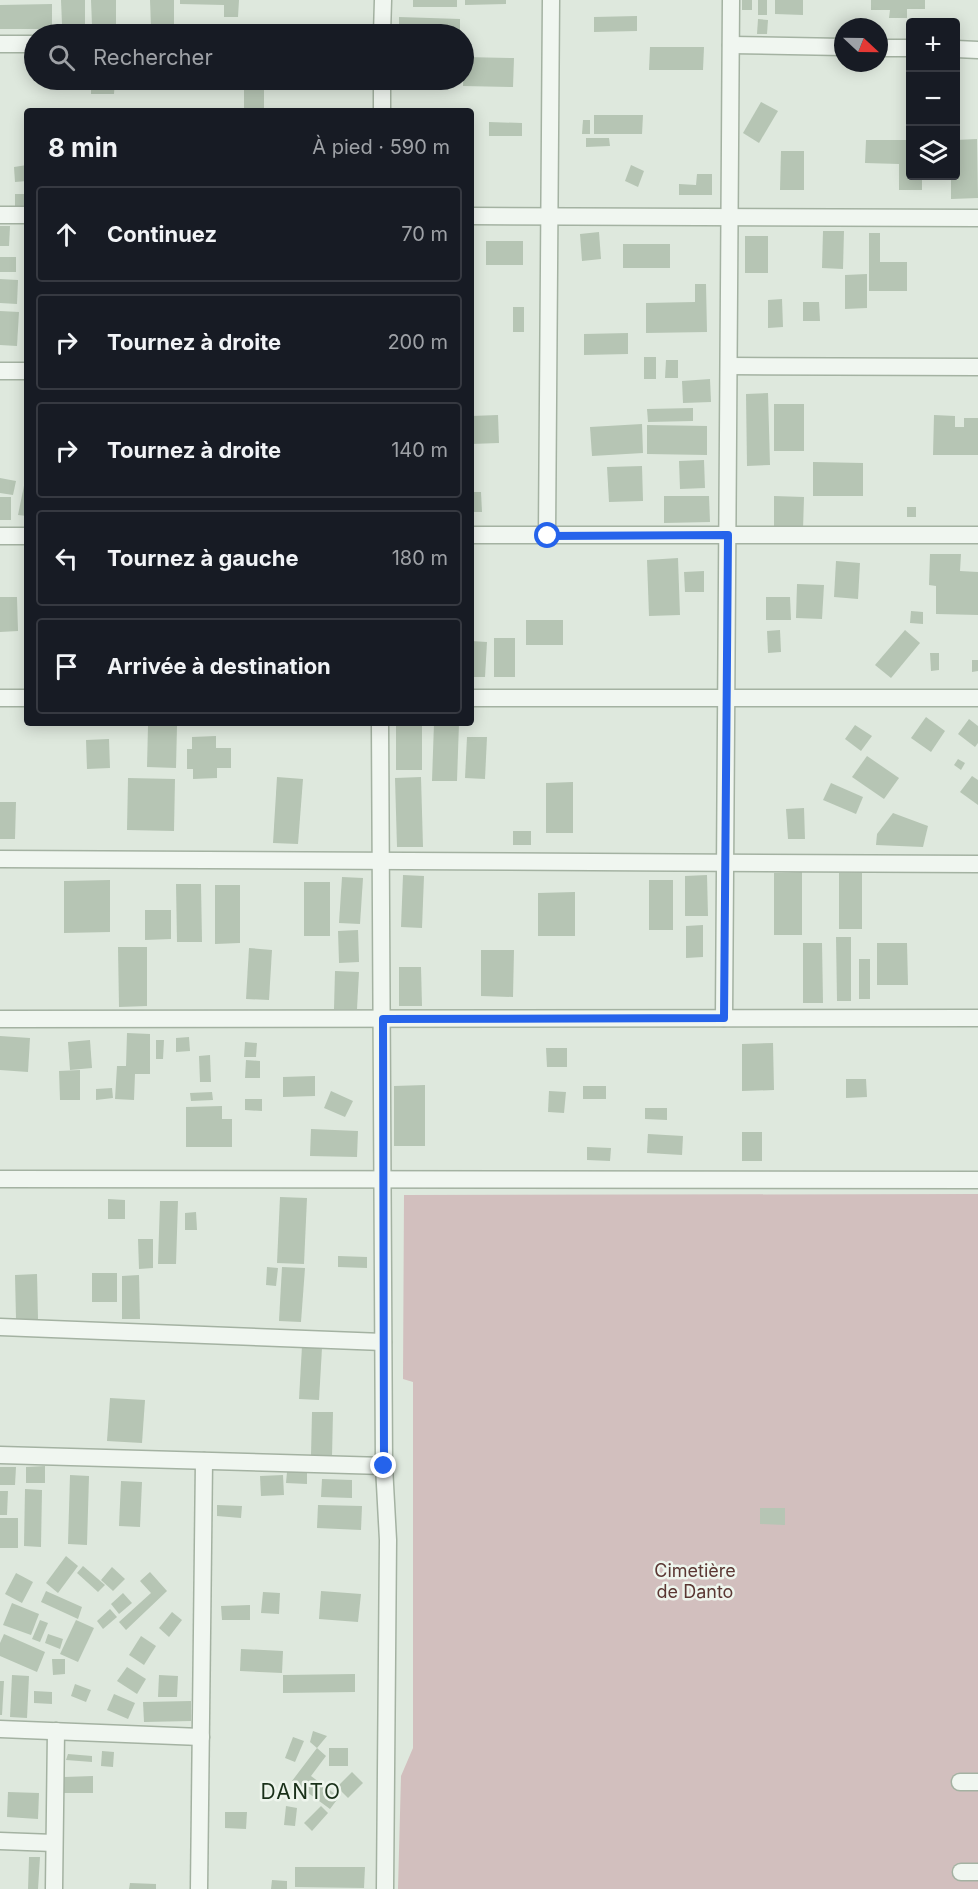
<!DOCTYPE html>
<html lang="fr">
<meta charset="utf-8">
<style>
body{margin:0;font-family:Inter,sans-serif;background:#242831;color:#f1f3f6}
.controls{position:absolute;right:18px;top:18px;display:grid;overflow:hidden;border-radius:6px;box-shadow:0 3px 15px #0003}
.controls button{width:54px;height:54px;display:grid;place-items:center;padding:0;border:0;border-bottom:2px solid #363941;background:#171b24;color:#f1f3f6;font:30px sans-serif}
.compass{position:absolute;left:834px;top:18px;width:54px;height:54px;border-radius:50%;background:#171b24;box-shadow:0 3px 15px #0003;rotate:112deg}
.stop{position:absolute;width:18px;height:18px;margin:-14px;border:4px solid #2563eb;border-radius:50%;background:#fff}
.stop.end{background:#2563eb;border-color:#fff;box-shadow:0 2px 6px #0008}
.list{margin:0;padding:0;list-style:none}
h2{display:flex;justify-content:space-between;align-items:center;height:78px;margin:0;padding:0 24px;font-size:26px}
h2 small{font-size:20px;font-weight:400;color:#9ea1a6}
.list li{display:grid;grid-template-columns:39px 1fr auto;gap:18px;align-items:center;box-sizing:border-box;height:96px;margin:0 12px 12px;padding:0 12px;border:2px solid #363941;border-radius:6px}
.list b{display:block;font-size:22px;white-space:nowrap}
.list em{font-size:20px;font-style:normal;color:#9ea1a6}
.icon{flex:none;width:33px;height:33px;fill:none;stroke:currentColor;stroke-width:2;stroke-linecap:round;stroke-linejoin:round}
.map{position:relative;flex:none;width:978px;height:1889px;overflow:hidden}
.search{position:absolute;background:#171b24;box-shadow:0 3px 15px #0003;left:24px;top:24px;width:450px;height:66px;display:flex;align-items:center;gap:15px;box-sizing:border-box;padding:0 21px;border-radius:33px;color:#9ea1a6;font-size:22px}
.panel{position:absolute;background:#171b24;box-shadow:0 3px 15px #0003;left:24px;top:108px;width:450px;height:618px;border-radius:6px}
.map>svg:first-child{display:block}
.green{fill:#d2bfbe}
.building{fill:#b6c5b4}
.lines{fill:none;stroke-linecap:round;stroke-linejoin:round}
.minor-casing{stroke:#a4b2a2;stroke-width:19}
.minor{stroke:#f0f6f0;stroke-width:16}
.route{stroke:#2563eb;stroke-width:8}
.labels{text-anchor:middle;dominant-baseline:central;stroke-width:5;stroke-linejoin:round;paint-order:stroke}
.park-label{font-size:18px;fill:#5b3733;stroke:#eef5ed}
.quarter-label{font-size:21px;letter-spacing:1.5px;fill:#193019;stroke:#eef5ed}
</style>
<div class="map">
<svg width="978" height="1889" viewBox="0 0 978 1889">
<rect width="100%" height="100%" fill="#dee8dd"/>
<path class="green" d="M978,1194V1889H398L401,1776L413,1748V1382L403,1379L404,1195Z"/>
<g class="building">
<path d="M61,0H85V24H62Z"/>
<path d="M91,0H116V24L92,25Z"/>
<path d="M150,0H174V27H151Z"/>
<path d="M180,0H239L238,17H224V5L180,4Z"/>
<rect x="413" y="0" width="44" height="7"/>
<path d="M465,0H506V4L465,5Z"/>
<rect x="742" y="0" width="10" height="10"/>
<rect x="758" y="0" width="9" height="15"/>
<path d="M775,0H803V15L775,14Z"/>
<path d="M871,0H925V9H907V18H889L890,10H871Z"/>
<path d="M52,4V29H0V5Z"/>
<path d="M637,16V31L594,32V17Z"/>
<path d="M399,17L460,19V34H399Z"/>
<path d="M758,19L768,20L767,34H757Z"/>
<path d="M650,47H704L703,70H649Z"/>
<path d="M464,57L514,58L513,87L463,86Z"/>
<path d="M91,80H115L114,94H91Z"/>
<rect x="244" y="80" width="20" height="31"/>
<path d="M761,102L778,111L759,143L743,133Z"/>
<path d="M594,115H643L642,134H594Z"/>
<path d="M583,120H590V134H582Z"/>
<path d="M489,122L522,123V136H489Z"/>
<path d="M586,138H609L610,146L586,147Z"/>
<path d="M977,139L978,198L951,199V176H956V140Z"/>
<path d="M866,140H910V176H922V190H899V164L865,163Z"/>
<path d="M781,151H804V190H780Z"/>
<path d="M27,165V181L15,182L14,167Z"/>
<path d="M631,165L644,171L638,187L625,181Z"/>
<path d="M697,174H712V195H679V184L696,185Z"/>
<rect x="15" y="194" width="12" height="15"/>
<path d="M0,226H10L9,246H0Z"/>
<path d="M823,231H844L843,269L822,268Z"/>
<path d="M599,232L601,259L582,261L580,234Z"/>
<path d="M869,233H880V262H907V291H869Z"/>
<rect x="745" y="236" width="23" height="37"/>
<rect x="486" y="241" width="37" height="24"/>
<rect x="623" y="244" width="47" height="24"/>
<rect x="0" y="257" width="16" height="15"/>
<path d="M867,274V308L845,309V275Z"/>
<path d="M0,279L18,280L17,304L0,303Z"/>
<path d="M695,284H706L707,332L646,333V303L695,302Z"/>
<path d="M782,299L783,327L768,328V300Z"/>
<path d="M803,302H819L820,321H803Z"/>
<rect x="513" y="307" width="11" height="25"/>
<path d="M0,311L19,312L17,346L0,345Z"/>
<path d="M628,333V354L584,355V334Z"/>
<rect x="644" y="357" width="12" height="22"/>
<path d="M666,360H678V378H665Z"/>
<path d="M710,379L711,402L683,403L682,381Z"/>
<path d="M768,393L770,465L747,466L746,394Z"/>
<rect x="774" y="404" width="30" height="47"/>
<path d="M693,408V421L648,422L647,409Z"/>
<path d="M498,415L499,443L471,444V416Z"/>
<path d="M934,415L955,416V427H964V418H978V455H933Z"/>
<path d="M642,424L643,453L592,456L590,427Z"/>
<path d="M647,425L707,426V455L647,454Z"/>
<path d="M704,460L705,488L680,489L679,461Z"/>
<path d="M813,462L863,463V496H813Z"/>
<path d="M642,466L643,501L609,502L607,467Z"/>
<path d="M0,478L16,481L13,495L0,493Z"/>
<path d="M25,481H27V516L18,515Z"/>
<path d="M471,492H481L482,512H471Z"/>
<path d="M664,496H709L710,522L664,523Z"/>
<path d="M774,496L804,497L803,529L774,528Z"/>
<rect x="0" y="497" width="11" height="23"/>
<rect x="907" y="507" width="9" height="10"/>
<path d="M930,554H961L960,571L978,572V615L936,614V586L929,585Z"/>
<path d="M678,558L680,615L649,616L647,560Z"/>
<path d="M836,561L860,563L858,599L834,597Z"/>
<path d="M704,571V592H685L684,572Z"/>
<path d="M797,584L824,585L822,619L796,618Z"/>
<path d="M0,597H17L18,631L0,632Z"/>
<path d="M766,597H790L791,620H766Z"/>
<path d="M911,611L923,612V624L910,623Z"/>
<rect x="526" y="620" width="37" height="25"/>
<path d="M780,630L781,652L768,653L767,631Z"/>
<path d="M905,630L920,643L891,678L875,665Z"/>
<rect x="494" y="638" width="21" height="39"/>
<path d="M471,641L487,642L485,677H471Z"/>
<path d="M930,653H939V670L931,671Z"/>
<path d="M972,660H978V671L972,672Z"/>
<path d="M926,717L945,731L931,752L911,738Z"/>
<path d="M969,719L978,726V743L975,747L958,734Z"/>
<rect x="396" y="723" width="26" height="47"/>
<path d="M434,723H459L457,781H432Z"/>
<path d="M855,725L872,736L861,751L845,739Z"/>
<path d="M148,726H177L176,768L147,767Z"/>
<path d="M216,736V748H231V768H217V778L193,779V769H187V749H192V737Z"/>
<path d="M467,737H487L485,779L465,778Z"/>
<path d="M109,739L110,768L87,769L86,740Z"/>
<path d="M867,756L899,778L884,799L852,777Z"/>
<path d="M958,759L965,763L961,770L954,765Z"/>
<path d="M972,776L978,780V805L960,792Z"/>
<path d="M277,777L303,779L298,844L273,843Z"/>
<path d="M421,777L423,847H397L395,778Z"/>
<path d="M128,778L175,779L174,831L127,830Z"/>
<path d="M573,782V833H546V783Z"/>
<path d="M831,783L863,797L856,814L823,800Z"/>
<path d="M0,802H16L15,839H0Z"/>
<path d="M804,808L805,839H788L786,809Z"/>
<path d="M893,813L928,826L923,847L876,845L877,834Z"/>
<rect x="513" y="831" width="18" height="14"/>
<path d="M802,872V935H774V873Z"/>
<rect x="839" y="873" width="23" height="56"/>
<path d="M403,875L424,876L422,928L401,927Z"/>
<path d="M707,875L708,916H685V876Z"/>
<path d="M342,877L363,878L360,924L339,923Z"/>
<path d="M110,880V932L64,933V881Z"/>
<rect x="649" y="880" width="24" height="50"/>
<rect x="304" y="882" width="26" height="54"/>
<path d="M176,884H201L202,942H177Z"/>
<path d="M215,885H240V943L215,944Z"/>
<path d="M575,892V936H538V893Z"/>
<path d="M145,910H171V939L145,940Z"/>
<path d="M703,925V957L686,958V926Z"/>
<path d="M358,930L359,962L339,963L338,931Z"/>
<path d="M836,937H851V1001H837Z"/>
<path d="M803,943H822L823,1003H803Z"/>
<path d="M877,943H907L908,985H877Z"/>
<path d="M118,947H147V1006L119,1007Z"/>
<path d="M249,948L272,950L269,1000L246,999Z"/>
<path d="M481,950H514L513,997L481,996Z"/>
<rect x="859" y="959" width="11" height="40"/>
<path d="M399,967H421L422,1006H399Z"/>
<path d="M335,971L359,972L357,1009H334Z"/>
<path d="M127,1033L150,1034V1074H135L134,1100L115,1099L117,1066H126Z"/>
<path d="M0,1036L30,1038L28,1072L0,1070Z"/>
<path d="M189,1037L190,1051L176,1052V1038Z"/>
<path d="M90,1040L92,1068L70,1070L68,1042Z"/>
<path d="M156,1040H164L163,1059H156Z"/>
<path d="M245,1042L257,1043L256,1057H244Z"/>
<path d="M773,1043L774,1090L742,1091V1044Z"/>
<path d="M546,1048H567V1067H547Z"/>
<path d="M210,1055L211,1082H200L199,1056Z"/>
<path d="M246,1060L260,1061V1078H245Z"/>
<path d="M80,1070V1100H60L59,1071Z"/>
<path d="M315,1076V1096L283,1097V1077Z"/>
<path d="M846,1079H866L867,1097L846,1098Z"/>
<path d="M425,1085V1146H394V1086Z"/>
<rect x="583" y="1086" width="23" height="13"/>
<path d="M112,1088L113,1098L96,1100V1089Z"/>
<path d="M331,1091L353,1101L345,1117L324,1108Z"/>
<path d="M549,1091L566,1092L564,1113L548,1112Z"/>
<path d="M212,1092L213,1100L191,1101L190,1093Z"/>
<path d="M245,1099H262V1111L245,1110Z"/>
<path d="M222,1106V1119H232V1147H186V1107Z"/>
<path d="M645,1108H667V1120L645,1119Z"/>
<path d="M311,1129L358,1131L357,1157L310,1156Z"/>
<rect x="742" y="1132" width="20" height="29"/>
<path d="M648,1134L683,1136L682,1155L647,1153Z"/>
<path d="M587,1147L611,1148L610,1161L587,1160Z"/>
<path d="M280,1197L307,1198L304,1264L277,1263Z"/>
<path d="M108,1199L125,1200V1219H108Z"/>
<path d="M160,1201H178L176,1264H158Z"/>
<path d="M196,1212L197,1230H185V1213Z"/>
<path d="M138,1239H153V1268L139,1269Z"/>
<path d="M338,1256L367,1257V1268L338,1267Z"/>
<path d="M267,1267L278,1268L276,1286L266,1285Z"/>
<path d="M282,1267L305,1268L301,1322L279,1321Z"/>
<rect x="92" y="1273" width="25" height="29"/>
<path d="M37,1274L38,1319H16L15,1275Z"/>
<path d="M139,1275L140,1319H122V1276Z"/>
<path d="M302,1346L322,1348L319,1400L299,1399Z"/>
<path d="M110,1398L145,1400L142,1443L107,1441Z"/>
<path d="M312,1412H333L332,1457L311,1456Z"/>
<path d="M45,1466V1483H26V1467Z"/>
<path d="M0,1467H16L15,1485H0Z"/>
<path d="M287,1472H307V1484L286,1483Z"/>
<path d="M70,1475L89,1476L87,1545L68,1544Z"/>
<path d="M283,1475L284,1495L261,1496L260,1476Z"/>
<path d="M322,1479L352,1480V1498L321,1497Z"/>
<path d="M121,1481L142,1482L140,1527L119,1526Z"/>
<path d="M25,1489L42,1490L41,1547L24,1546Z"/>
<path d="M0,1491H8L7,1515H0Z"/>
<path d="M217,1505L242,1506L241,1518L217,1516Z"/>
<path d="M318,1505L362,1506L361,1530L317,1528Z"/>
<path d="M760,1508H785V1525L760,1524Z"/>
<rect x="0" y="1518" width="18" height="30"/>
<path d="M66,1556L78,1566L58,1593L46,1583Z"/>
<path d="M83,1566L105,1585L98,1592L77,1573Z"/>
<path d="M112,1567L125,1579L113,1591L101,1580Z"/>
<path d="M150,1572L167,1591L126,1630L119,1622L151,1593L140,1581Z"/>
<path d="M16,1573L33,1582L22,1603L5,1594Z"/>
<path d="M46,1591L82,1607L78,1619L41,1602Z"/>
<path d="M321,1591L361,1594L358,1622L319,1619Z"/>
<path d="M263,1592L280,1593L279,1614L261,1613Z"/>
<path d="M123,1593L132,1603L119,1614L111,1604Z"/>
<path d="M12,1603L39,1614L31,1635L3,1625Z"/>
<path d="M250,1605V1620H222L221,1606Z"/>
<path d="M110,1609L117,1617L103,1629L97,1621Z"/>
<path d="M172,1612L182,1620L169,1637L159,1628Z"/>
<path d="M40,1620L48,1623L40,1642L32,1639Z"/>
<path d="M76,1620L94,1628L78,1662L60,1654Z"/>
<path d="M4,1634L45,1652L37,1672L0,1656V1643Z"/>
<path d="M48,1634L63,1639L60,1649L45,1643Z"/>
<path d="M141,1636L156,1646L144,1665L129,1655Z"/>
<path d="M241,1649L283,1651L282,1673L240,1671Z"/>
<path d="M52,1659H65V1674L53,1675Z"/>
<path d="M127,1667L146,1679L137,1694L117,1681Z"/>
<path d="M355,1674V1692L283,1693V1675Z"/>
<path d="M12,1675L29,1676L27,1718L10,1717Z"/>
<path d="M159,1675L178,1676L177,1697H158Z"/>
<path d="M0,1681H4L2,1715H0Z"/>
<path d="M75,1684L91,1690L86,1702L71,1696Z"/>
<path d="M34,1691L52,1692V1704L34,1703Z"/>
<path d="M114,1694L135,1703L128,1719L107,1710Z"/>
<path d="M191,1701V1721L144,1722L143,1702Z"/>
<path d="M313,1731L327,1736L317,1748L326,1756L311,1776L339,1797L330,1809L292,1781L317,1748L310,1742Z"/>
<path d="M293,1737L304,1741L295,1762L285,1758Z"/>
<rect x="329" y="1748" width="19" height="18"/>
<path d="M102,1751L114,1752L113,1767L101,1766Z"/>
<path d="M68,1754L92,1756V1762L66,1760Z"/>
<path d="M352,1772L363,1783L348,1798L337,1787Z"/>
<path d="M93,1776V1793H64V1777Z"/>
<path d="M8,1792L39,1793L38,1819L7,1817Z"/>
<path d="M286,1806L297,1808L295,1826L284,1825Z"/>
<path d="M321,1806L328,1813L312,1831L304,1823Z"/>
<path d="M225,1812H247L246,1829L225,1828Z"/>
<path d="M29,1857H40L38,1889H28Z"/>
<path d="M295,1867H365L364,1888L295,1887Z"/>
<path d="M272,1880L287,1881V1889H271Z"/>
<path d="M130,1883L156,1884V1889H129Z"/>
</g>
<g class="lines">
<g class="minor-casing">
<g id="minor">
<path d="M382,34L383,0"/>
<path d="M0,44H34"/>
<path d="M731,45L843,47"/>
<path d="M879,48H910"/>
<path d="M956,49L978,50"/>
<path d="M382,111V80"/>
<path d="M0,215H27"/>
<path d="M471,216L978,218"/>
<path d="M729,366L978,367"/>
<path d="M0,371H27"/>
<path d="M471,535H978"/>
<path d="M547,535L551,0"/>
<path d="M0,536H27"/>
<path d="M0,698H27"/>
<path d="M471,698H978"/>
<path d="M380,723L384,1466L388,1540L385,1889"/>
<path d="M0,859L978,864"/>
<path d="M724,1018L731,0"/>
<path d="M0,1019L978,1018"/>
<path d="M0,1179L978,1180"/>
<path d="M0,1327L383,1342"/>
<path d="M0,1455L384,1466"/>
<path d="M0,1729L201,1737"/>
<path d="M960,1782H978"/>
<path d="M0,1841L54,1843"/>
<path d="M961,1872H978"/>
<path d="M54,1889L56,1731"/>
<path d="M199,1889L204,1461"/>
</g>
</g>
<use href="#minor" class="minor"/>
</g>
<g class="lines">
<path class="route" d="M384,1466L383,1019L724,1018L728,535L548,536"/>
</g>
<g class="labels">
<g class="park-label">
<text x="695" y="1570">Cimetière<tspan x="695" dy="21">de Danto</tspan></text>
</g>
<g class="quarter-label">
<text x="301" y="1791">DANTO</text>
</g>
</g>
</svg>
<div class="controls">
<button>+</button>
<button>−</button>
<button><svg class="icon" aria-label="layers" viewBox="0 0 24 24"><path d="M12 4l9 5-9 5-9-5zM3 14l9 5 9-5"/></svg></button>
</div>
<svg class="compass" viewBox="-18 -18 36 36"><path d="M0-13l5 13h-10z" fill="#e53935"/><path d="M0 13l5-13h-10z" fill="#9ea1a6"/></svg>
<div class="stop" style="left:548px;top:536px"></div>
<div class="stop end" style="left:384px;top:1466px"></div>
<div class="search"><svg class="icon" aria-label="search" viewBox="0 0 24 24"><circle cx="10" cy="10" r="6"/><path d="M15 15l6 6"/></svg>Rechercher</div>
<section class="panel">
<h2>8 min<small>À pied · 590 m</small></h2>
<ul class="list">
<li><svg class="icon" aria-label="ahead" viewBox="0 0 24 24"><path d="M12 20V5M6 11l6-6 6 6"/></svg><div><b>Continuez</b></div><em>70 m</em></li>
<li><svg class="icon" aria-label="right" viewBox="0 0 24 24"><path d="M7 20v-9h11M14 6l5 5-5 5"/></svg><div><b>Tournez à droite</b></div><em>200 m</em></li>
<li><svg class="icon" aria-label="right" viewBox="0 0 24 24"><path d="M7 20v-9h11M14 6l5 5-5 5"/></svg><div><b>Tournez à droite</b></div><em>140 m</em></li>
<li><svg class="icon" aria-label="left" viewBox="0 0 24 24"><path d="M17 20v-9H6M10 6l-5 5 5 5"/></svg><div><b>Tournez à gauche</b></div><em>180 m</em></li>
<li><svg class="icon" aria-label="arrive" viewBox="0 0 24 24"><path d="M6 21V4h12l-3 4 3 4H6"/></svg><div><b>Arrivée à destination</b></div></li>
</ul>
</section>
</div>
